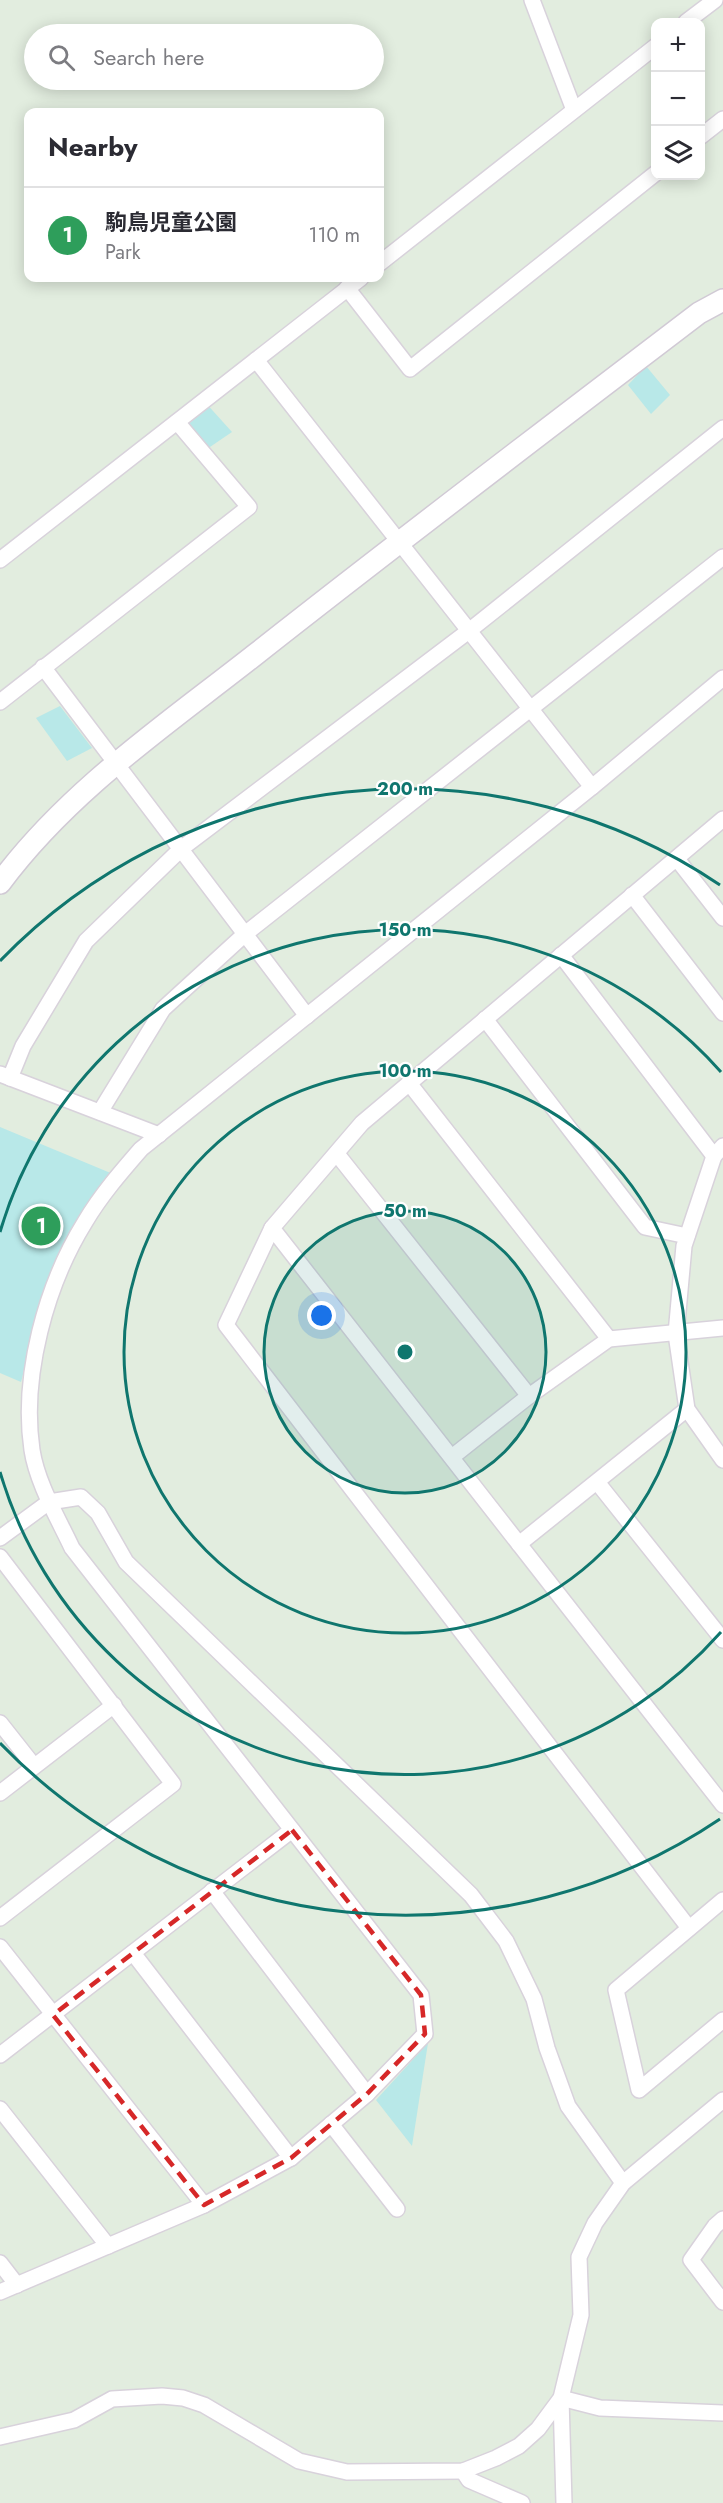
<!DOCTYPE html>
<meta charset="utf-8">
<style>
body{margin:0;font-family:Jost,"Noto Sans JP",sans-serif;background:#f2f2f3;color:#2b2b33}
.controls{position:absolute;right:18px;top:18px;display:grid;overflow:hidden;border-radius:12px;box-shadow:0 3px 15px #0003}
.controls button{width:54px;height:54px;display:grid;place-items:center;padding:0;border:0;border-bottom:2px solid #e1e1e2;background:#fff;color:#2b2b33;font:30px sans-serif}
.you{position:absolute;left:322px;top:1316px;width:21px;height:21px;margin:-15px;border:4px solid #fff;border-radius:50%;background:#1a73e8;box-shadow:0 0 0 9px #1a73e833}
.badge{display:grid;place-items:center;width:39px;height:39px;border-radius:50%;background:#0b8043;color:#fff;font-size:20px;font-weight:700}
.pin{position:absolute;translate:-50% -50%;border:3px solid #fff;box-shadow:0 2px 6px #0006}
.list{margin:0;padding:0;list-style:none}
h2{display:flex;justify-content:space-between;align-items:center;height:78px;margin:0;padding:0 24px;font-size:26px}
h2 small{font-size:20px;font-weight:400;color:#7c7c81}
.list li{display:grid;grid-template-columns:39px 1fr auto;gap:18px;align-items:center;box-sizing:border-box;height:96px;padding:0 24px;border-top:2px solid #e1e1e2}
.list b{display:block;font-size:22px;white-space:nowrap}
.list p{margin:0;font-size:20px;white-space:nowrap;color:#7c7c81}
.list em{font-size:20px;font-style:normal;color:#7c7c81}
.icon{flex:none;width:33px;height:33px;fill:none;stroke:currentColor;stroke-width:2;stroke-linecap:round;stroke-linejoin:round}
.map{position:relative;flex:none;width:723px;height:2503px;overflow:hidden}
.search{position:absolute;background:#fff;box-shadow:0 3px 15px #0003;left:24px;top:24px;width:360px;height:66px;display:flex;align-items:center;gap:15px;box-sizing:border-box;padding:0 21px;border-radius:33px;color:#7c7c81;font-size:22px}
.panel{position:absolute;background:#fff;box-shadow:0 3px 15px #0003;left:24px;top:108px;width:360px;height:174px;border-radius:12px}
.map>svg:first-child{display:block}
.green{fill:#b8e8e8}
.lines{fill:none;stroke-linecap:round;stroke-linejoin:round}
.street-casing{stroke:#d8d2db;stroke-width:18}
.secondary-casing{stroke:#d1cad5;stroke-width:24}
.street{stroke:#fff;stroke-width:15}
.secondary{stroke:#fff;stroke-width:21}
.marked{fill:none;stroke:#d62828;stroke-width:4.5;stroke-dasharray:12 8;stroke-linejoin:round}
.ring{fill:none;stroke:#0f766e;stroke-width:3}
.centre{fill:#0f766e;stroke:#fff;stroke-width:3}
.ring-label{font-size:18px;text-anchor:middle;font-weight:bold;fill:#0f766e;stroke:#fff;stroke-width:4.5;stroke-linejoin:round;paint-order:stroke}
</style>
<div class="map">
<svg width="723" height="2503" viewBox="0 0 723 2503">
<rect width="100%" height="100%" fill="#e2eddf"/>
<g class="green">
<path d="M646,366L670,395L651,414L628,385Z"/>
<path d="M204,401L232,432L207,449L182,419Z"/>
<path d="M60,706L92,748L67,761L36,718Z"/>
<path d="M0,1127L113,1174L49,1277L21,1382L0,1373Z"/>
<path d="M428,2043L412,2146L376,2100Z"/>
</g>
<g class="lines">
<g class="street-casing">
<g id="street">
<path d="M532,0L574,110"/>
<path d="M686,22L715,0"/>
<path d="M700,137L723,119"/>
<path d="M380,263L656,46"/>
<path d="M347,288L410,369L656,173"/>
<path d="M0,560L361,278"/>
<path d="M43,667L307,1016"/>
<path d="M0,702L249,507L177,422"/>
<path d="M592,787L723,678"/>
<path d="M723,819L362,1123L272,1228L723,1805"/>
<path d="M677,859L723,918"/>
<path d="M632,895L723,1013"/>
<path d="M561,955L714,1156"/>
<path d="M485,1019L645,1227L687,1236"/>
<path d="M0,1074L159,1135"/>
<path d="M10,1078L23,1046L86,941L182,848L470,630L723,428"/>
<path d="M409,1083L609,1339"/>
<path d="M100,1112L163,1009L245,934L723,557"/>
<path d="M723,1146L714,1156L684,1246L676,1334L687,1409L723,1460"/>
<path d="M337,1154L529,1396"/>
<path d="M272,1228L226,1325L689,1928"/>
<path d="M452,1457L529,1396L609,1339L723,1328"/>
<path d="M597,1482L723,1640"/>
<path d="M0,1538L49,1502L81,1497L98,1513L126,1562L471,1895L506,1941L534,1999L547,2048L568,2106L623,2183"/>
<path d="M519,1544L687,1409"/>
<path d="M0,1557L173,1784L0,1918"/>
<path d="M0,1723L34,1766"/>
<path d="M0,1793L114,1705"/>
<path d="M212,1891L367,2094"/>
<path d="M723,1900L616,1990L639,2090L723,2020"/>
<path d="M0,1947L204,2205L0,2292"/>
<path d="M133,1953L291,2158"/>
<path d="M0,2055L292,1830"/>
<path d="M0,2109L108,2246"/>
<path d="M331,2124L397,2209"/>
<path d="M204,2205L291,2158L367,2094L425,2034L421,1995L72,1548C58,1518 37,1483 32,1450C21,1376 46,1285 85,1222C101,1195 121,1172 141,1149L592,787L256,360"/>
<path d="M723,2219L715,2226L691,2260L723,2302"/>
<path d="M0,2263L17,2285"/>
<path d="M0,2437L74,2420L112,2399L162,2396L183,2398L204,2405L299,2461L347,2472L463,2471L496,2458L519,2446L538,2429L561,2398L581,2315L579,2257L595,2223L623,2183L723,2100"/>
<path d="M463,2471L469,2480L522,2503"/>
<path d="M564,2503L561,2398L600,2408L723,2413"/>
</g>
</g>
<g class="secondary-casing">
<path id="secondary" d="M0,883C69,790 166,725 256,654C403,538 551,426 699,313L723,300"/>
</g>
<use href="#street" class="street"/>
<use href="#secondary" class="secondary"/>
</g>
<path class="marked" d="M292,1830L421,1995L425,2034L367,2094L291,2158L204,2205L53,2015Z"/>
<circle cx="405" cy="1352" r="141" fill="#0f766e" fill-opacity=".12"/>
<g class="ring">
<circle cx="405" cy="1352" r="141"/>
<circle cx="405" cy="1352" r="281"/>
<path d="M721 1632A422 422 0 0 1 0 1472M0 1232A422 422 0 0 1 721 1072"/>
<path d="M720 1819A563 563 0 0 1 0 1743M0 961A563 563 0 0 1 720 885"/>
</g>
<circle cx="405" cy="1352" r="9" class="centre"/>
<g class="ring-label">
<text x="405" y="795">200 m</text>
<text x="405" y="936">150 m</text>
<text x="405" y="1077">100 m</text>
<text x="405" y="1217">50 m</text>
</g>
</svg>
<div class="controls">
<button>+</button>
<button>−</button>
<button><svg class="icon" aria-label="layers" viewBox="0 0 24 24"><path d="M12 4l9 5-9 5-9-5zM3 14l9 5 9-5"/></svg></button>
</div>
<div class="you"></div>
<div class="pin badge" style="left:41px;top:1226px;background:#2e9e5b">1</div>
<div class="search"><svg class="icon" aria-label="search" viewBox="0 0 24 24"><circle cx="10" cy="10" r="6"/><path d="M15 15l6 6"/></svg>Search here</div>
<section class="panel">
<h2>Nearby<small></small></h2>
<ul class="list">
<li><span class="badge" style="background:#2e9e5b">1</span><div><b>駒鳥児童公園</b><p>Park</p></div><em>110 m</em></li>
</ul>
</section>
</div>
